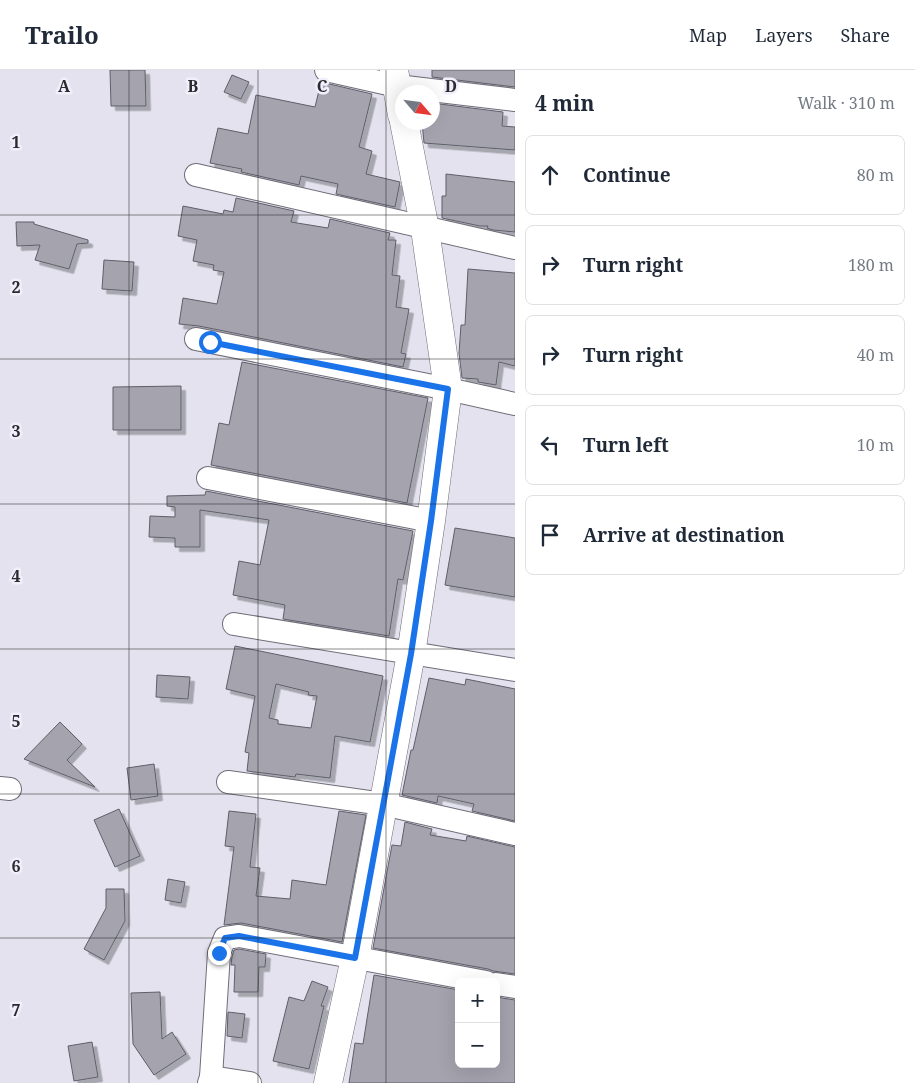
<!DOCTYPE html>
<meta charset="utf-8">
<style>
body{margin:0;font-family:"Noto Serif",serif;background:#f6f6f7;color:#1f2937}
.controls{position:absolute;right:15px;bottom:15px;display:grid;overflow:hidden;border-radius:8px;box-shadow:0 5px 20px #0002}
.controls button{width:45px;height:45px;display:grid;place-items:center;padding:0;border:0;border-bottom:1px solid #e0e1e3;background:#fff;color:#1f2937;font:25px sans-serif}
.compass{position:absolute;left:395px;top:15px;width:45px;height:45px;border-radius:50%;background:#fff;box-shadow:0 5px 20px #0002;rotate:118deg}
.stop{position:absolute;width:15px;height:15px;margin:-11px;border:4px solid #1a73e8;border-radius:50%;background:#fff}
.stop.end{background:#1a73e8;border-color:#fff;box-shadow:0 1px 5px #0008}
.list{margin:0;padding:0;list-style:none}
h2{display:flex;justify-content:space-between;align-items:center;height:65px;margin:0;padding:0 20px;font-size:21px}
h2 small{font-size:16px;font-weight:400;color:#747a83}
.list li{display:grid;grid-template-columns:32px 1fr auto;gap:15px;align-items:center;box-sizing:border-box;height:80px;margin:0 10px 10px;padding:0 10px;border:1px solid #e0e1e3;border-radius:8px}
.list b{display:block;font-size:19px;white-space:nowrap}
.list em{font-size:16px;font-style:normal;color:#747a83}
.icon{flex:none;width:28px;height:28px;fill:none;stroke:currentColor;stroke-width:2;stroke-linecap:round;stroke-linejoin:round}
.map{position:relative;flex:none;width:515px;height:1013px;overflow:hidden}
header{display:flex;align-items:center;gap:30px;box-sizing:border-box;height:70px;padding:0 25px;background:#fff;border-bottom:1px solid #e0e1e3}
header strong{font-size:24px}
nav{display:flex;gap:28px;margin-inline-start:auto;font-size:18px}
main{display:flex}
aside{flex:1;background:#fff}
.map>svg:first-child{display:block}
.building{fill:#a4a3ae;stroke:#5f5f69;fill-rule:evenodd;filter:url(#shadow)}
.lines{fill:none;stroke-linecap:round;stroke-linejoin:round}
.street-casing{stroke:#6e6d78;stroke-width:24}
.secondary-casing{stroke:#6e6d78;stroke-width:29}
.street{stroke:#fff;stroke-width:22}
.secondary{stroke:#fff;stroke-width:28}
.route{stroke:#1a73e8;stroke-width:6}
.grid{fill:none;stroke:#2b2b2f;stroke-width:1;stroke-opacity:0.55}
.grid-label{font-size:16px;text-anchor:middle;font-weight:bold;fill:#2b2b2f;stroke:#f0effb;stroke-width:5;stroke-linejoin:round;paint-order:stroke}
</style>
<header>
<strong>Trailo</strong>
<nav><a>Map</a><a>Layers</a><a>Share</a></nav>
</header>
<main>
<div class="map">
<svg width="515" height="1013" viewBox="0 0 515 1013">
<defs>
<filter id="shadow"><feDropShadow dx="4.5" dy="4.5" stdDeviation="0" flood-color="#0004"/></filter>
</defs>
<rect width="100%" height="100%" fill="#e3e2ee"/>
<g class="building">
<path d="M110,0H145L146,36H111Z"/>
<path d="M432,0H515V17L432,7Z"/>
<path d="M232,5L249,12L241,29L224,22Z"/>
<path d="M321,12L372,24L359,77L372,81L366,104L400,112L395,137L336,124L338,114L301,106L299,115L241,102L242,99L210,93L218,58L248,64L256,25L315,37Z"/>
<path d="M432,33L503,42L502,56L515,57V80L424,73L422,52H432Z"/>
<path d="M446,104L515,112V162L493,160L487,158L488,156H480L442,148V126H446Z"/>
<path d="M236,128L294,141L291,152L328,158L330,149L390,163L388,170H396L392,205L400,206L396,237L409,239L401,283L406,284L403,297L199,256L179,254L183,228L217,234L224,202L213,200L214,195L193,191L197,170L178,166L183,136L223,144L224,140L233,142Z"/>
<path d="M16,152H34V154L88,170V173L77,174L69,199L35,190L40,175L17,176Z"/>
<path d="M104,190L134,192L132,221L102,219Z"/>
<path d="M468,199L515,203V296L499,292L496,315L478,312V309L462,308L459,283L461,255H465Z"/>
<path d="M242,292L428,328L407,433L211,395L219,353L229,355Z"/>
<path d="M181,316V360H113V317Z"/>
<path d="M206,421L413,461L403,510L398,509L389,566L283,549L285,535L233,525L239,491L260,495L269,450L200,440V477H175V468L149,467L150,446L175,447V437L167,436V426L205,425Z"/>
<path d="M455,458L515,468V527L445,515Z"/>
<path d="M235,576L383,606L370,672L335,666L330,708L296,704L295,707L247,701L249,683L245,682L255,626L226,619ZM276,614L309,622L308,625L317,626L311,658L278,654V650L269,648Z"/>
<path d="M157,605L190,607L188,629L156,627Z"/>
<path d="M429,608L465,615L466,609L515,619V751L472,741L474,734L438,726L437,733L402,725L411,680H413Z"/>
<path d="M60,652L82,674L67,690L95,717L24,689Z"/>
<path d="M154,694L158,726L131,730L127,698Z"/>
<path d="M119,739L140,786L115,797L94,750Z"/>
<path d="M229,741L256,744L250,797L260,798L256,826L290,829L292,810L326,815L339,741L366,745L342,872L241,853L224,855L234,777L225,776Z"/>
<path d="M405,752L432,759L430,765L466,771L467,766L515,777V904L493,901L488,899L373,878L392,775L401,776Z"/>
<path d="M168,809L185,812L181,833L165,830Z"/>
<path d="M106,819H124L125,851L104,890L84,879L106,838Z"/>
<path d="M239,879L266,884L265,897H259L258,922H234L235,895H231L232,886L234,880Z"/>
<path d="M374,905L459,920V994H496V927L515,930V1013H349L355,973L363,974Z"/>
<path d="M312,911L328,917L321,936H324L309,999L273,991L289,927L304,931Z"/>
<path d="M160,922L162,969L172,962L186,984L154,1005L133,974L131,923Z"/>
<path d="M228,942L245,944L242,968L227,966Z"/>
<path d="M92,972L98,1007L74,1011L68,976Z"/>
</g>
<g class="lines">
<g class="street-casing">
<g id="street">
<path d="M326,0L397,16L515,30"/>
<path d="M196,105L515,178"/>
<path d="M196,269L448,319L515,334"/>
<path d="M208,408L431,451"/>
<path d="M234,554L515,600"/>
<path d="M228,712L383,734L515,764"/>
<path d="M0,718L10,719"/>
<path d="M496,914L515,917"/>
<path d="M211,1007L250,1013"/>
<path d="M209,1013L211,1007L219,883L225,868L239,866L486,912"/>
</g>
</g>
<g class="secondary-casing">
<g id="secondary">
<path d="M394,0L402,45"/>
<path d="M328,1013L355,888L411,584L431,451L448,319L425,159L404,52"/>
</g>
</g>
<use href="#street" class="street"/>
<use href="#secondary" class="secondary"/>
</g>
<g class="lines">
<path class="route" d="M210,272L448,319L431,451L411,584L355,888L239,866L225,868L219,883"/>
</g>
<path class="grid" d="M129,0V1013M258,0V1013M386,0V1013M0,145H515M0,289H515M0,434H515M0,579H515M0,724H515M0,868H515"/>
<g class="grid-label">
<text x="64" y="22">A</text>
<text x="193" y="22">B</text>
<text x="322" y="22">C</text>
<text x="451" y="22">D</text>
<text x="16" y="78">1</text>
<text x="16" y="223">2</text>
<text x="16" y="367">3</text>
<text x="16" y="512">4</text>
<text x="16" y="657">5</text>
<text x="16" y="802">6</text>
<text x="16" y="946">7</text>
</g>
</svg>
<div class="controls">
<button>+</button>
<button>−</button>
</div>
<svg class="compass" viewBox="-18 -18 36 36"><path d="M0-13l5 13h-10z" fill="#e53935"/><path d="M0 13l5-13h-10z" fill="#747a83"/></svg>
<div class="stop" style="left:210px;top:272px"></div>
<div class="stop end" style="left:219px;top:883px"></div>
</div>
<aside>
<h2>4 min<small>Walk · 310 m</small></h2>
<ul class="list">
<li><svg class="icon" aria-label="ahead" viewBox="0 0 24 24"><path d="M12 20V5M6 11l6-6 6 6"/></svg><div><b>Continue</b></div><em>80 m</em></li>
<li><svg class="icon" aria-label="right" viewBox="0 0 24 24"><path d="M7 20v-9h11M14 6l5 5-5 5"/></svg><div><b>Turn right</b></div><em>180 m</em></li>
<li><svg class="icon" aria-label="right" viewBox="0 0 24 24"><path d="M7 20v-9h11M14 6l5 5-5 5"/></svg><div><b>Turn right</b></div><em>40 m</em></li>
<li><svg class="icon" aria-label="left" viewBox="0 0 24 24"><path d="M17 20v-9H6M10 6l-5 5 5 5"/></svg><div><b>Turn left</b></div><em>10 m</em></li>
<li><svg class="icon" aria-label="arrive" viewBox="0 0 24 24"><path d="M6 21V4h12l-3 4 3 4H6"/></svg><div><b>Arrive at destination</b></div></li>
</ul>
</aside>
</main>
